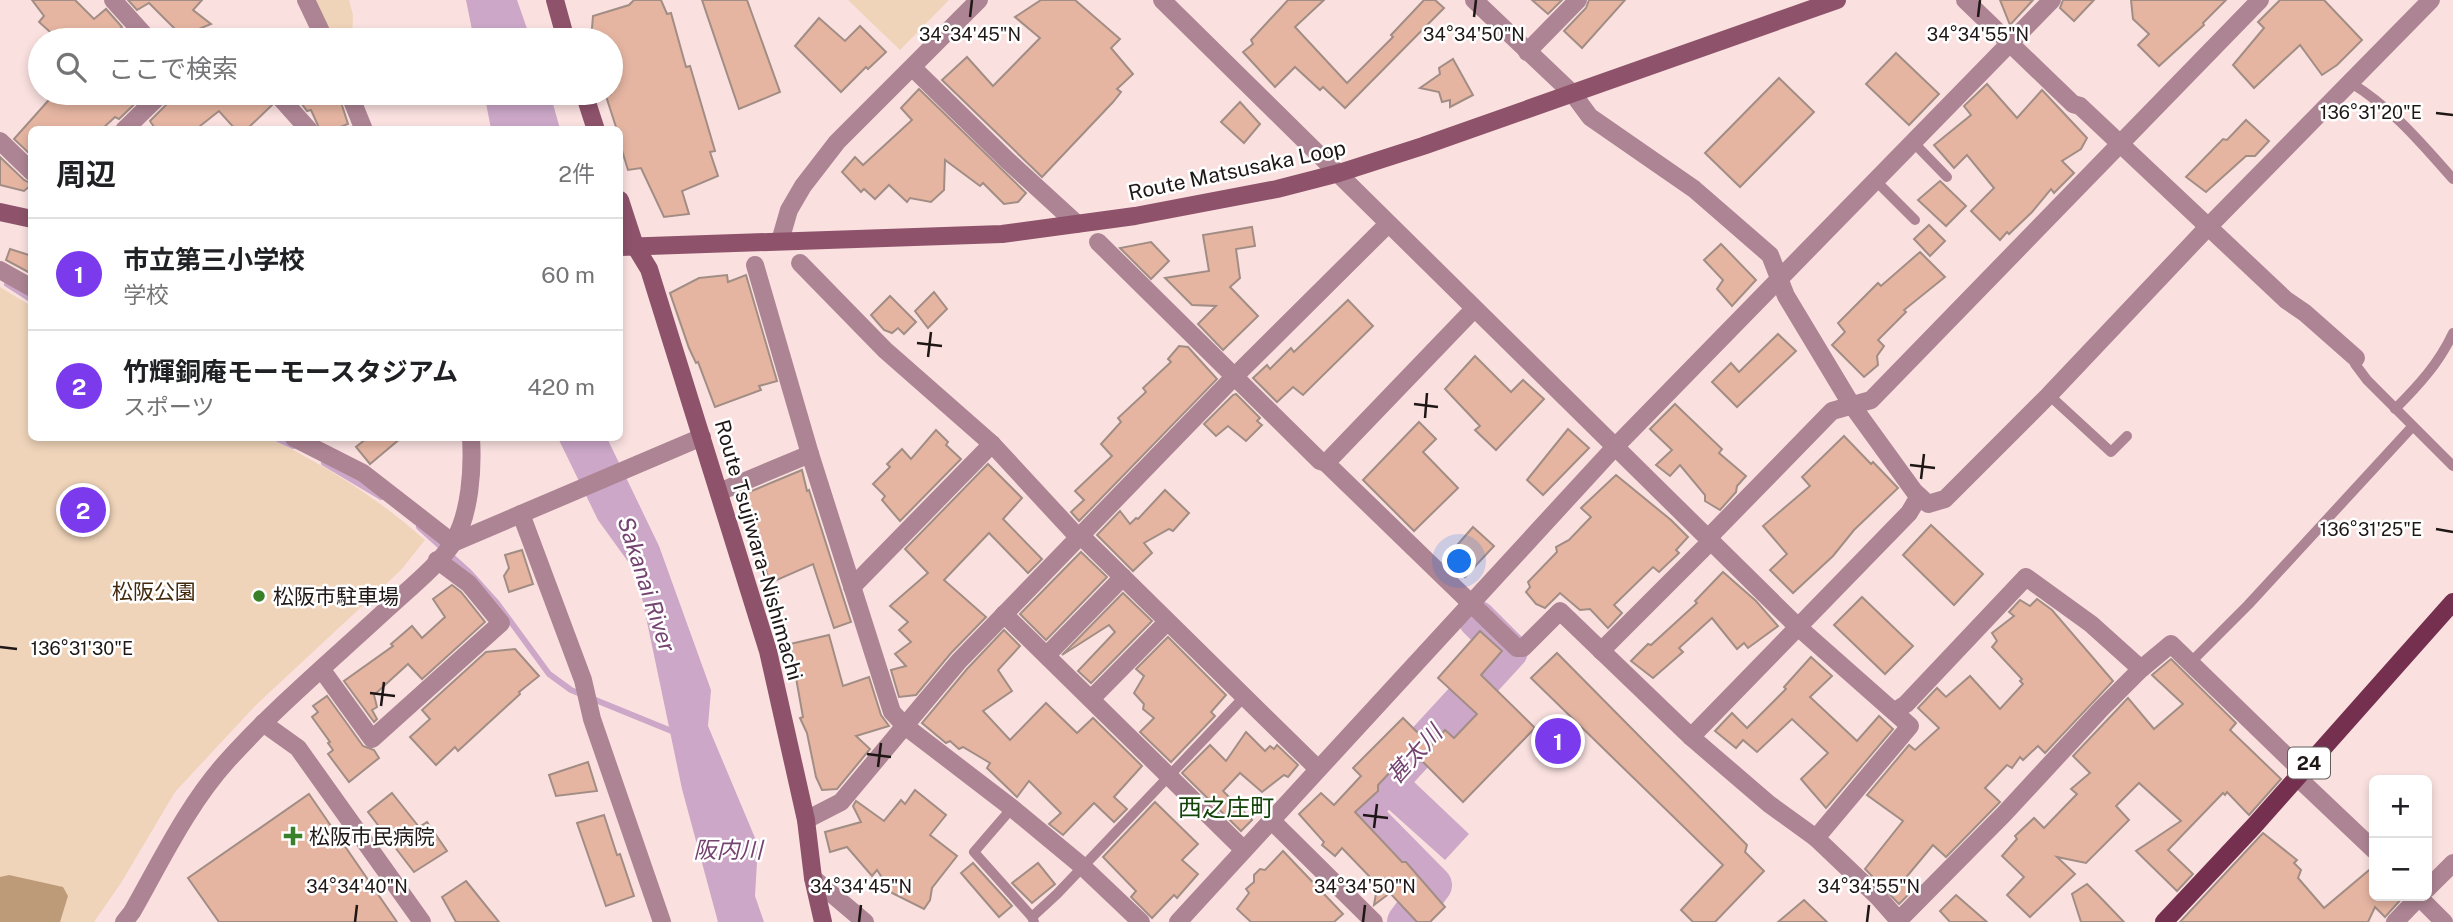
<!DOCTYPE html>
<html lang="ja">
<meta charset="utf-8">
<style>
body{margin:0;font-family:"Public Sans","Noto Sans JP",sans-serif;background:#f2f2f2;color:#202124}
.controls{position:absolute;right:21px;bottom:21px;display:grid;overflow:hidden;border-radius:10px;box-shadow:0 4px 10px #0003}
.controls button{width:63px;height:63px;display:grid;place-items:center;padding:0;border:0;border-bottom:2px solid #e0e0e0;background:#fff;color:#202124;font:35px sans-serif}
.you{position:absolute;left:1460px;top:562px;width:24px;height:24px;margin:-18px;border:5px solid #fff;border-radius:50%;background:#1a73e8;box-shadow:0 0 0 10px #1a73e833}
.badge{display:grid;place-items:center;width:46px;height:46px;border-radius:50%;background:#7c3aed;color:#fff;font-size:23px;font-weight:700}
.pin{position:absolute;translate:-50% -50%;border:4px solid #fff;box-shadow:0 2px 7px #0006}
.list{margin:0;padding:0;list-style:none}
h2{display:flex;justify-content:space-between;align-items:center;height:91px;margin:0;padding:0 28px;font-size:30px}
h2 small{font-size:23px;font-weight:400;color:#757577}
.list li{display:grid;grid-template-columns:46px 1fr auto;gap:21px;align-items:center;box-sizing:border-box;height:112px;padding:0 28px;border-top:2px solid #e0e0e0}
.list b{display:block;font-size:26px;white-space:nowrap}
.list p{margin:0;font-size:23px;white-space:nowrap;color:#757577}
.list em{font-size:23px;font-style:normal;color:#757577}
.icon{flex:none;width:38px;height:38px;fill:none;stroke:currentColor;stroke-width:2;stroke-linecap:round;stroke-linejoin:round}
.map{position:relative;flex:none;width:2453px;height:922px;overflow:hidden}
.search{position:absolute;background:#fff;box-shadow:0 4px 10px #0003;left:28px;top:28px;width:595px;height:77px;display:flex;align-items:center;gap:18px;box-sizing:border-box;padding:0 24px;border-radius:38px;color:#757577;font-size:26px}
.panel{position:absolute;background:#fff;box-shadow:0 4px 10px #0003;left:28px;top:126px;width:595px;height:315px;border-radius:10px}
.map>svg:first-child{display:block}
.green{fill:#efd4b9}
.forest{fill:#bd9b78}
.water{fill:#cca7c8}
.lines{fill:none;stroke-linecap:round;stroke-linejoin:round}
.stream{stroke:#cca7c8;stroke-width:6}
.river{stroke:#cca7c8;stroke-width:38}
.building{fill:#e5b5a2;stroke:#a28d85;stroke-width:2}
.service{stroke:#ad8493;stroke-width:10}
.minor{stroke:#ad8493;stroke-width:18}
.tertiary{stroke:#ad8493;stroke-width:18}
.secondary{stroke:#8e536b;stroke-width:18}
.primary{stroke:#75304f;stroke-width:18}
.ticks{fill:none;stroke:#1f1616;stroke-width:2.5}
.poi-dot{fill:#388128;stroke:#fff;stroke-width:2.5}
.labels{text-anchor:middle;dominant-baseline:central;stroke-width:5;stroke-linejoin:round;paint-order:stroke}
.shield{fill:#fff;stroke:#625c5c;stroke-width:2}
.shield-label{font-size:19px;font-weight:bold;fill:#1f1616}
.street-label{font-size:21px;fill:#1f1616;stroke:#fff}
.park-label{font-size:21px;fill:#42290c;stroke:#fff}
.poi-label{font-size:21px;fill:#1f1616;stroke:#fff;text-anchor:start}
.water-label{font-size:23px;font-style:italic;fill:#744370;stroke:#fff}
.quarter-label{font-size:24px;fill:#15440a;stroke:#fff}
.ticks-label{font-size:18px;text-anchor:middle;fill:#1f1616;stroke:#fff;stroke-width:5;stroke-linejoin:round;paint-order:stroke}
</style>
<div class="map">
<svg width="2453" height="922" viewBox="0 0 2453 922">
<rect width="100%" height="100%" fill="#fae1e0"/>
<g class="green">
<path d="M316,0H349L353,15L352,40H332Z"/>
<path d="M848,0H949L900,50Z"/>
<path d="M0,287L31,306L32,438H269C325,465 378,498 425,540L401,570L256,705L175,792L121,883L94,922H0Z"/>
</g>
<path class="forest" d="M9,875L63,887L68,896L60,922H0V877Z"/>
<g class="water">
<path d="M466,0H517L531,40H474Z"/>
<path d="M484,93H550L560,129H491Z"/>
<path d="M558,438H607L659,546L711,690L708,726L758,845L755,896L764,922H718L682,789L637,574L598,520Z"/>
<path d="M1412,780L1469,834L1445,860L1387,808Z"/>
</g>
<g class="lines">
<g class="stream">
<path d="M7,284L32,300"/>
<path d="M276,438L293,446"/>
<path d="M324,463L381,497"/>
<path d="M419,527L469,572L497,603L549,674L571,690L674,732"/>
</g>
<path class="river" d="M1406,922L1433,885L1361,812L1509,651L1477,619"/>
</g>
<g class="building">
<path d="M32,0H75L94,19L106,9L122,27L107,40H59L39,22L44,16Z"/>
<path d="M128,0H202L193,10L211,24L182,36L149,3L137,10Z"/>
<path d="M634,0H661L667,14L671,13L686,67L690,66L715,151L710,152L718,176L682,191L689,214L664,217L641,168L628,170L620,144V130H617L606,96L611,94V40H591L593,16L629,5Z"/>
<path d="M702,0H747L780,92L739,109Z"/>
<path d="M1041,0H1075L1120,39L1111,48L1133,74L1117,89L1121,92L1113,102L1042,177L942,80L967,57L993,86L1040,38L1015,17Z"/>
<path d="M1288,0H1324L1295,27L1347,83L1393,37L1391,35L1424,0H1435L1444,8L1345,108L1323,87L1320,90L1295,67L1275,87L1243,52L1253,44L1251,40Z"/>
<path d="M1532,0H1562L1548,14Z"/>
<path d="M1589,0H1625L1582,48L1564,31L1586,8Z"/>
<path d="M2000,0H2033L2010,25Z"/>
<path d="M2063,0H2094L2074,21L2060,8Z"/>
<path d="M2131,0H2226L2203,23L2204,25L2159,66L2138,45L2149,34L2133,19Z"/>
<path d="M2280,0H2324L2362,40L2337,65L2322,75L2300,45L2254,88L2233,65L2264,28L2258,22Z"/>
<path d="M819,18L845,41L860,26L886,52L868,69L866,67L841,92L795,46Z"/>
<path d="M1896,53L1939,94L1909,125L1866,84Z"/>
<path d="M1453,59L1473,95L1450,107V100L1442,102L1439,92L1420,88L1440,74L1439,68Z"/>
<path d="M1779,78L1814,112L1740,187L1705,153Z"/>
<path d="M1987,84L2017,118L2042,90L2087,138L2081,149L2062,161L2074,173L2054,193L2051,189L2032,212L2009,234L2007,232L2000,240L1971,211L1994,188L1967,155L1954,168L1934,145L1971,115L1964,106Z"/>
<path d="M919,89L1026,193L1018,202L1004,204L983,183L980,186L945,160L944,190L931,202L910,198L907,202L889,185L875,199L864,189L861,192L842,172L855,157L863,165L912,120L901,108Z"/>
<path d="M55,93H146L119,119L115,117L101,130H32V156L14,139Z"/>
<path d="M174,93H265L272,105L246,130H236L219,111L195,130H156L150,121L170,101Z"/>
<path d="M294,93H338L348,124L333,130H320L311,110L307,111Z"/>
<path d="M1240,102L1260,124L1244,143L1221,122Z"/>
<path d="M2246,120L2269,141L2255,156H2246L2206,192L2186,177L2223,139L2227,140Z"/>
<path d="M0,157L24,180L32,184L24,191L0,185Z"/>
<path d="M1940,181L1966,206L1946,226L1918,200Z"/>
<path d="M1929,225L1945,241L1930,256L1914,239Z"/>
<path d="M1252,227L1255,246L1236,249L1240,278L1230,287L1258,316L1223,350L1198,324L1216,306L1192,305L1165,278L1209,271L1203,235Z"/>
<path d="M1151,242L1169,261L1151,279L1120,248Z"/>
<path d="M1721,244L1756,280L1732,306L1717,289L1723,280L1704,260Z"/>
<path d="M10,249L32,256V274L6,260Z"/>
<path d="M1920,252L1945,277L1904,310L1906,312L1878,340L1884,346L1877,356L1878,365L1864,377L1832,345L1845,332L1838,323L1878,283L1881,286Z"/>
<path d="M727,275L728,282L746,275L777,381L759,386L761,390L715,407L698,362L696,363L689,348L670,293L699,278Z"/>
<path d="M934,292L947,309L928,328L915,311Z"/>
<path d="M890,296L916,322L904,334L898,328L892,333L884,330L871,315Z"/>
<path d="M1348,300L1373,326L1303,395L1293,387L1277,402L1253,378L1267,365L1270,369L1291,348L1294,352Z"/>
<path d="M1778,334L1796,351L1737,407L1712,382L1731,363L1739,372Z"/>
<path d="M1179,346L1188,347L1217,379L1079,521L1071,512L1084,500L1075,491L1112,456L1101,444L1121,422L1118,418L1146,392L1143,388L1171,362L1168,359Z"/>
<path d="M1475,356L1511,392L1523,380L1544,399L1496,450L1475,430L1480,426L1445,389Z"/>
<path d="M1236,394L1260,418L1257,421L1262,425L1246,441L1228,426L1216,436L1204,424L1233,395Z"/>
<path d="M1675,404L1722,449L1719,453L1746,476L1737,486L1736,492L1720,510L1705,501V495L1680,465L1670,476L1656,465L1672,450L1650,429Z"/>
<path d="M1419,422L1436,439L1423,452L1458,488L1414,531L1363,480Z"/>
<path d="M1568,429L1589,448L1543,495L1527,480Z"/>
<path d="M936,430L948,442L946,445L961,459L900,521L882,500L885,496L873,484L890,467L887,464L902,449L911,459Z"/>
<path d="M1844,436L1871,464L1873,462L1898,488L1854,530L1833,556L1793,593L1770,570L1787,554L1763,526L1810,486L1802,477Z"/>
<path d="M367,438H401L370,464L356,447Z"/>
<path d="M988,464L1022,498L1003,519L1042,559L1028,573L989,533L944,580L986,617L951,653L916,695L899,697L891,670L906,666L895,654L911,642L899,630L908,622L890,606L928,573L905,549Z"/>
<path d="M802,470L807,491L809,490L851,622L834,628L813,564L770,583L762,558L756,559L749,534L754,532L742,495Z"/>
<path d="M1616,475L1671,520L1688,537L1676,550L1679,553L1659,572L1653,567L1614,605L1622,613L1608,628L1590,609L1580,610L1560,593L1545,608L1536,604L1526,592L1530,587L1528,582L1557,552L1556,547L1569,540L1591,517L1581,508Z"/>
<path d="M1165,490L1189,513L1173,531L1169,529L1144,543L1152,553L1133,571L1097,535L1120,511L1130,524L1136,518L1138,519Z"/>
<path d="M1931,525L1983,574L1954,605L1903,555Z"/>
<path d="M1473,527L1494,546L1465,577L1445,559Z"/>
<path d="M522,550L533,584L509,592L504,576L509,568L505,555Z"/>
<path d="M1081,552L1107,577L1046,640L1020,614Z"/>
<path d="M1723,572L1756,601L1778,626L1748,648L1744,643L1737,649L1712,618L1679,648L1683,652L1653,678L1631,661L1648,644L1651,645L1697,603L1695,601Z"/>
<path d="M452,585L461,592L485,622L422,679L408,664L374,695L377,707L372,710L377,719L374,722L344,681L393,646L391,644L412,626L422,638L445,617L433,599Z"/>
<path d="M1123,593L1152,621L1091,683L1078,671L1115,632L1109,625L1062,655Z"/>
<path d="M1862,597L1913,646L1885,674L1834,625Z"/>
<path d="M2037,599L2052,610L2113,681L2045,753L2038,746L2023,760L2020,757L2012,768L2007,765L1985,788L2000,802L1946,857L1933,845L1903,881L1912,891L1899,904L1865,869L1903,821L1867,795L1909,745L1915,750L1939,728L1918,708L1937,688L1946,697L1970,676L2000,709L2023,684L2020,681L2022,679L1992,647L1997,641L1992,633L2014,616L2009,612L2020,600L2030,606Z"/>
<path d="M1004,630L1020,646L998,670L1012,691L983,711L1010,740L1046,703L1077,733L1093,718L1142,766L1114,797L1127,809L1114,822L1094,803L1063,835L1049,824L1061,813L1029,781L1017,797L987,768L990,763L963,747L959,749L950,741L946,743L922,723L967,669Z"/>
<path d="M1480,631L1502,651L1481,675L1535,728L1463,802L1411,750L1378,785V791L1355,812L1402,862H1406L1445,907L1430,922H1417L1390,893L1374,905L1377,888L1368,879L1370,877L1342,848L1335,856L1322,845L1324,842L1299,814L1321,793L1334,805L1361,776L1353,768L1403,718L1431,746L1445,730L1454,738L1477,714L1438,678Z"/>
<path d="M829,635L843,686L869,677L881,715L889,726L856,736L870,749L837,789L822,790L816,777L807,733L800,718L803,717L790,644Z"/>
<path d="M1168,637L1226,695L1211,712L1215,716L1171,762L1140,732L1154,718L1143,709L1144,704L1134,693L1144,676L1136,669Z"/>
<path d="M515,649L539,676L519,692L520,694L458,751L455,747L436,765L410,737L430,719L422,710L486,652Z"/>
<path d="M1557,653L1747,845L1745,852L1764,871L1715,922H1693L1681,910L1723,865L1531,678Z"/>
<path d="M1811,657L1832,676L1810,697L1857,741L1879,716L1893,729L1826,808L1801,779L1828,753L1792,719L1757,752L1743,740L1736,748L1715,731L1732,713L1747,728L1786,689L1784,687Z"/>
<path d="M2171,659L2236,723L2230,730L2281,779L2249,815L2227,792L2225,795L2223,793L2168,850L2193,874L2177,891L2136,851L2181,821L2139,783L2116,806L2129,820L2086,863L2057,857L2075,874L2030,917L2007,895L2024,877L2002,856L2017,839L2015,836L2034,818L2044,828L2077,794L2071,789L2090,773L2073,756L2128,698L2154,729L2183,704L2152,675Z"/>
<path d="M327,696L363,746L374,750L379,758L349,782L328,754L333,750L328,743L330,742L312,717L318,712L313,706Z"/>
<path d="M1246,732L1265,751L1270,746L1274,749L1277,745L1298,765L1288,777L1284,775L1262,792L1240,773L1223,791L1252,820L1241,831L1182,773L1210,745L1226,761Z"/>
<path d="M588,762L597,791L556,796L549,775Z"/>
<path d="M915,790L946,815L930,835L957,856L932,888L930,900L924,909L892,893L877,870L872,876L847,847L830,852L825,832L861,822L853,806L856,801L884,821L901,800L905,804Z"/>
<path d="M392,793L419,827L427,822L447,851L414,872L368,812Z"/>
<path d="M309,794L397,922H219L188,878Z"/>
<path d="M1155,802L1198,844L1182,860L1198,874L1177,898L1174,895L1152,918L1131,897L1136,891L1103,857Z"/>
<path d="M604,815L617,855L620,854L634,896L606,906L577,823Z"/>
<path d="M2263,833L2297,860L2294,863L2301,870L2298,878L2324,908L2374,866V896H2404L2385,917L2375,907L2368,922H2180Z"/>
<path d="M1283,851L1343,914L1334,922H1251L1237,909L1249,893L1246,889L1254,882V875L1260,869L1265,870Z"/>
<path d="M973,863L1012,906L999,917L961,873Z"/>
<path d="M1038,863L1055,884L1032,903L1012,883Z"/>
<path d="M466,881L499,922H456L442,897Z"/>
<path d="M2087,884L2099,896L2124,922H2081L2072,894Z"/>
<path d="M1956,895L1987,922H1950L1940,911Z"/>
<path d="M1804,900L1827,922H1778Z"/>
</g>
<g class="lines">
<g class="service">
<path d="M2351,83C2391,107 2422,144 2453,179"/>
<path d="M1912,141L1947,177"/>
<path d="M1874,179L1915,220"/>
<path d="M2356,358L2355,364L2367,380L2453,466"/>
<path d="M2049,395L2111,452L2127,436"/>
<path d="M2395,409C2419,385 2439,363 2453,333"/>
<path d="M2190,663L2248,605L2412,427"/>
<path d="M1012,808L974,852L1032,917"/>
<path d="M1034,922L1032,917L1057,894L1245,696"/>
</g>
<g class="minor">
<path d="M113,0L149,40"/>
<path d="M306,0L325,40"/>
<path d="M1162,0L1798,627L1910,726L1816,838"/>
<path d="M1474,0L1573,94L1590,117L1694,189L1770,255L1786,296L1851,404L1914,491L1928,504L1945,499L2049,395L2207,228L2431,0"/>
<path d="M1965,0L2073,104L2080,106L2286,300L2305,313L2356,358"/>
<path d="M1527,52L1578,0"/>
<path d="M913,68L1007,160L1077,224"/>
<path d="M276,93L309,130"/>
<path d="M349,93L364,130"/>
<path d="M124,130L162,93"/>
<path d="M0,141L32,172"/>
<path d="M780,241L789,210L803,186L837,142L979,0"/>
<path d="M1098,242L1320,461L1326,463L1517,648H1523L1560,611L1691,737L1769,804L1816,838L1879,898L1900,922"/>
<path d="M800,263L885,350L992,444L1078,537"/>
<path d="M755,265L810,454L892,712L905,726L1012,808L1082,866L1141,922"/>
<path d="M0,270L32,288"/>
<path d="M294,438L363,473L453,543L702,437"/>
<path d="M1326,463L1474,309"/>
<path d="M719,492L810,454"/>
<path d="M521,514L583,680L592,719L662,922"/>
<path d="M1080,535L1318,769"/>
<path d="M1709,537L1832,411L1871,400L2260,0"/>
<path d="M852,587L992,444"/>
<path d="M1004,614L1244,850"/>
<path d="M1601,651L1712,540"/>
<path d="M1047,655L1123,577"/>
<path d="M322,670L372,739L501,623L469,584L437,560"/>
<path d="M1091,699L1167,622"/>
<path d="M1895,711L1906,704L2026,577L2091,624L2141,669"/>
<path d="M263,723L298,748L422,922"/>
<path d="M1691,737L1909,513L1919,496"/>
<path d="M2297,777L2374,850"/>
<path d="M806,820L841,802L959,661L1234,377L1388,224"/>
<path d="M1271,820L1374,922"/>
<path d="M813,878L865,922"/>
<path d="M2427,889L2453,863"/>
<path d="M2418,896L2444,922"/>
<path d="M1898,921L2004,814L2102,708L2141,669L2171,644L2302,771"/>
<path d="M1178,922L1614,448L2052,0"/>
<path d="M2395,922L2420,896"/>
</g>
<path class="tertiary" d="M124,922L132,912C161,861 188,804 228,760C277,706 333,659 387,609C405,592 442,562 454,541C470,513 473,470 471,438"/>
<g class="secondary">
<path d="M555,0L566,40"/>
<path d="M584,93L596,130"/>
<path d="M620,200L635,246L649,269L768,651L806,820L813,878L823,922"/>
<path d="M0,212L32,219"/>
<path d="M620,247L1002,234L1135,216L1277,189L1339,173L1423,146L1837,0"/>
</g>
<path class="primary" d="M2164,922L2254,826L2453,602"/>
</g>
<path class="ticks" d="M970,17L972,0M1474,17L1476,0M1978,17L1980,0M2436,113L2453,115M917,343L942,346M928,357L931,332M1414,404L1438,407M1425,418L1427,393M1910,465L1935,468M1921,479L1924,454M2436,529L2453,532M0,647L17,649M370,693L395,696M381,706L384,682M867,754L891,757M878,767L881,743M1363,815L1388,818M1374,828L1377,804M355,922L357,905M859,922L861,905M1363,922L1365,905M1867,922L1869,905"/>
<g class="poi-dot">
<circle cx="259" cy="596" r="7"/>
<path d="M289.5 825.5h7v7h7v7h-7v7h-7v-7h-7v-7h7z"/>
</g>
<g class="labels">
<rect class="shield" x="2288" y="747.5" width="42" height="31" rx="5"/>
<g class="shield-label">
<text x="2309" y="763">24</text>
</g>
<g class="street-label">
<text transform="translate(1237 170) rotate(-12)">Route Matsusaka Loop</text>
<text transform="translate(759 550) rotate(74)">Route Tsujiwara-Nishimachi</text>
</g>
<g class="park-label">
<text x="154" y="591">松阪公園</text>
</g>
<g class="poi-label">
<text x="273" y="596">松阪市駐車場</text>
<text x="309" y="836">松阪市民病院</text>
</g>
<g class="water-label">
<text transform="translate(647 584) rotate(72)">Sakanai River</text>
<text transform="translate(1414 754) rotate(-48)">甚太川</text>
<text x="728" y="849">阪内川</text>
</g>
<g class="quarter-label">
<text x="1226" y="807">西之庄町</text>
</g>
</g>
<g class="ticks-label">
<text x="970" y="41">34°34'45"N</text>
<text x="1474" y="41">34°34'50"N</text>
<text x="1978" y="41">34°34'55"N</text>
<text x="2371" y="119">136°31'20"E</text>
<text x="2371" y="536">136°31'25"E</text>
<text x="82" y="655">136°31'30"E</text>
<text x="357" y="893">34°34'40"N</text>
<text x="861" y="893">34°34'45"N</text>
<text x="1365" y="893">34°34'50"N</text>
<text x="1869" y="893">34°34'55"N</text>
</g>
</svg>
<div class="controls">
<button>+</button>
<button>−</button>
</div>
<div class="you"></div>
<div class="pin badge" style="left:1558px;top:741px">1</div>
<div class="pin badge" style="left:83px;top:510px">2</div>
<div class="search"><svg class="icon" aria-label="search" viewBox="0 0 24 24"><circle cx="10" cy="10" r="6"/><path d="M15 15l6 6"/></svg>ここで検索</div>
<section class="panel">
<h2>周辺<small>2件</small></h2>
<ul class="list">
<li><span class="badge">1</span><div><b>市立第三小学校</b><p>学校</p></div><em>60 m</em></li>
<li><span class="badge">2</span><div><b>竹輝銅庵モーモースタジアム</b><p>スポーツ</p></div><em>420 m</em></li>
</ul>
</section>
</div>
